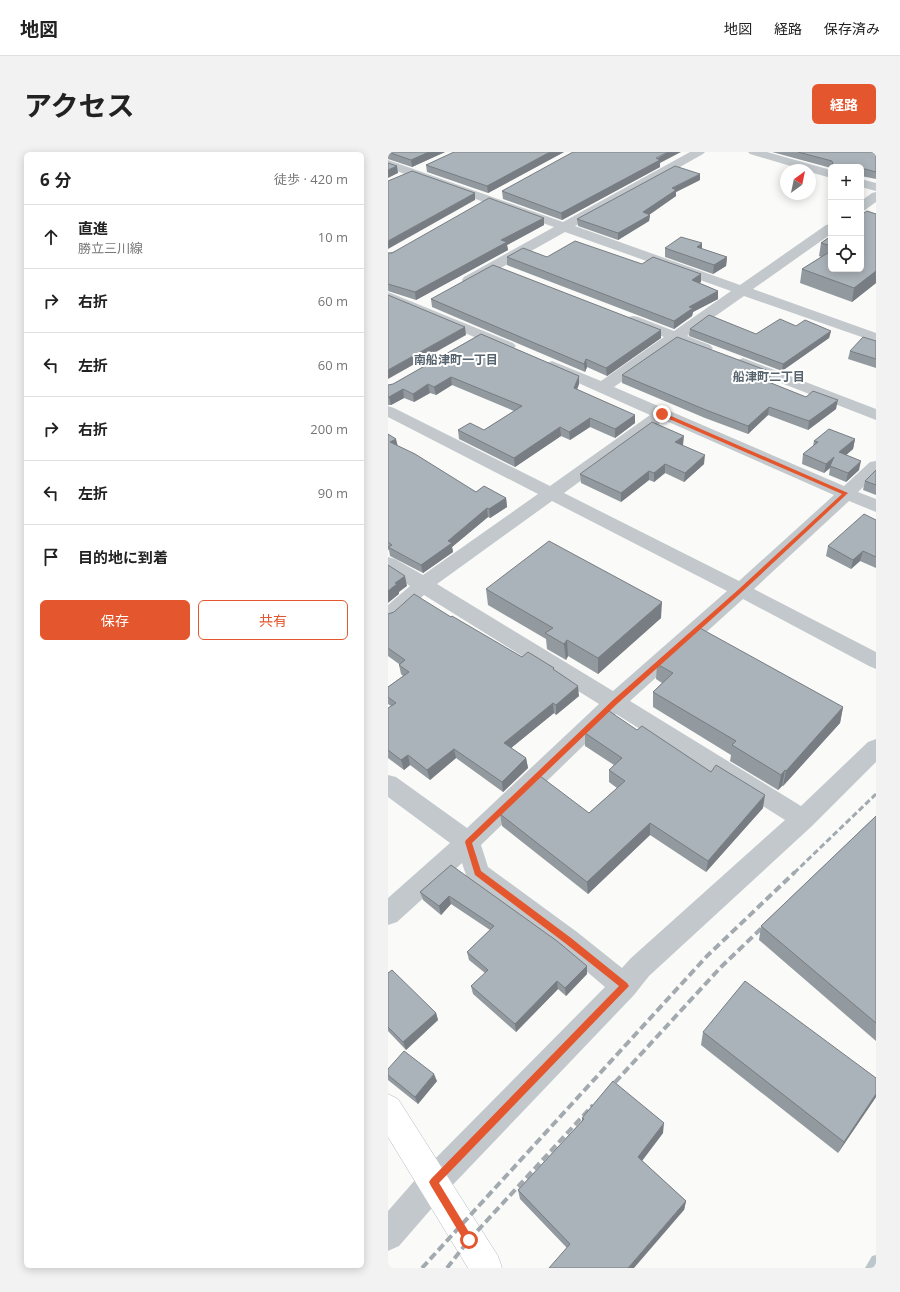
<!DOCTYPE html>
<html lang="ja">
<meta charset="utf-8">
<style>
body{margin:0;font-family:"Open Sans","Noto Sans JP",sans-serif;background:#f2f2f2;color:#222}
.controls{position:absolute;right:12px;top:12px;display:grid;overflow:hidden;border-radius:6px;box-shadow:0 2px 10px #0003}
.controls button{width:36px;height:36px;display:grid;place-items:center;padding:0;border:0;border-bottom:1px solid #e0e0e0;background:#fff;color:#222;font:20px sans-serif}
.compass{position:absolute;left:392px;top:12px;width:36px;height:36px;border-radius:50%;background:#fff;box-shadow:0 2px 10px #0003;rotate:33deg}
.stop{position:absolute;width:12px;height:12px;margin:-9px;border:3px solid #e4572e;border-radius:50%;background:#fff}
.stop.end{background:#e4572e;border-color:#fff;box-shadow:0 1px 4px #0008}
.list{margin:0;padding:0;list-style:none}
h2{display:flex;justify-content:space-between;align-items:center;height:52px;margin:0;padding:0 16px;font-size:17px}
h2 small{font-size:13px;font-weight:400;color:#767676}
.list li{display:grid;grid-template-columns:26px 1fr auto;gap:12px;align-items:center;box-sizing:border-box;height:64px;padding:0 16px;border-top:1px solid #e0e0e0}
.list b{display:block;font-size:15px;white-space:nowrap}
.list p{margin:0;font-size:13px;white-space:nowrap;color:#767676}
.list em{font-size:13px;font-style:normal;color:#767676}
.actions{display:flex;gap:8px;padding:12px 16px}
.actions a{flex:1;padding:9px 0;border:1px solid #e4572e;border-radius:6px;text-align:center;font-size:14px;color:#e4572e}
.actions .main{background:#e4572e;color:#fff}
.icon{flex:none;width:22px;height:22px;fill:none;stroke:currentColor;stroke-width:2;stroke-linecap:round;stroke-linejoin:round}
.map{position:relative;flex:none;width:488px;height:1116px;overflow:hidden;border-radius:6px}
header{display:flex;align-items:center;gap:24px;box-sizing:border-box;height:56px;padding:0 20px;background:#fff;border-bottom:1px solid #e0e0e0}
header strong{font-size:19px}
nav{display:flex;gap:22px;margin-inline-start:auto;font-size:14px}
.intro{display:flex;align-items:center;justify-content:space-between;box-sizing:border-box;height:96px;padding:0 24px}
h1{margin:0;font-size:28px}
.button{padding:10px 18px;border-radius:6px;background:#e4572e;color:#fff;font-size:14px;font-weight:700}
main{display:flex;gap:24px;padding:0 24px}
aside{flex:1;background:#fff;border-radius:6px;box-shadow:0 2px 10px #0003}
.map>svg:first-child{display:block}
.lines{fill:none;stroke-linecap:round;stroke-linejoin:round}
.stream{fill:#bbc7cb;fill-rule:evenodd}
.secondary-casing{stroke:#b3babf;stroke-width:1}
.street{fill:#c3c8cc;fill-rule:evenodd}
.secondary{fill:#fff;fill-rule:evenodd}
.rail-far1{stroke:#a2aab0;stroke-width:3;stroke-dasharray:6 3;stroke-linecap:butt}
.rail{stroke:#a2aab0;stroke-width:4;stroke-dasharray:8 4;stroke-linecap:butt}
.wall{fill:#929a9f}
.shaded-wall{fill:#777d82}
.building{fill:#aab3b9;stroke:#777d82}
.route{fill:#e4572e}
.labels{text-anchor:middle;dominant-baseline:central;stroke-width:4;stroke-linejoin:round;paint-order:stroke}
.far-neighbourhood-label{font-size:12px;font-weight:bold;fill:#57646e;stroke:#fff}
</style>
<header>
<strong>地図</strong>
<nav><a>地図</a><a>経路</a><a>保存済み</a></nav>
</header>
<div class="intro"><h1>アクセス</h1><a class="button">経路</a></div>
<main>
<aside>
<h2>6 分<small>徒歩 · 420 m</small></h2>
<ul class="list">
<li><svg class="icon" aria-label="ahead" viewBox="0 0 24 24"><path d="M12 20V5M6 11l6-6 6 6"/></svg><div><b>直進</b><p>勝立三川線</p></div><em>10 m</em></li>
<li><svg class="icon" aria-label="right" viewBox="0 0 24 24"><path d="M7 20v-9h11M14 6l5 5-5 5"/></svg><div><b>右折</b></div><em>60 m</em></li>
<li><svg class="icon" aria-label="left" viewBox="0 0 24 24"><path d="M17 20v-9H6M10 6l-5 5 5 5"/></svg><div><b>左折</b></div><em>60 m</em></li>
<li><svg class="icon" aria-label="right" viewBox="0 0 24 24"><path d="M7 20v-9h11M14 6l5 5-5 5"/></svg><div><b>右折</b></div><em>200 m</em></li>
<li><svg class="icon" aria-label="left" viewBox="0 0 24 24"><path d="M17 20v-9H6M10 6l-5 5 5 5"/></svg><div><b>左折</b></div><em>90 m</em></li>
<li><svg class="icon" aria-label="arrive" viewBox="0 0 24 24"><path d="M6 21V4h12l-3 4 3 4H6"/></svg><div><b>目的地に到着</b></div></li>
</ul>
<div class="actions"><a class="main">保存</a><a>共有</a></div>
</aside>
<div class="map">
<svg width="488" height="1116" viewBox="0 0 488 1116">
<rect width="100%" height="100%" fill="#fafaf8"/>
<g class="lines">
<path class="stream" d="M488,1103V1116H477L484,1104Z"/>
<g class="secondary-casing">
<path id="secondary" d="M0,942L10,947L110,1104L114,1116H80L0,985Z"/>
</g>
<g class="street">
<path d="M302,0H317L315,2L187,74L352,133L438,73L443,72V82L365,137L488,181V190L356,144L299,184L322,193L325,196L322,199C311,202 299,194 289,190L226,235L456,334L482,310L488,309V323L470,340L488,347V360L461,349L366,437L488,500V517L481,514L355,447L242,549L413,654L480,590L488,587V610L424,674L261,824L246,843L57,1041L11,1094L0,1099V1059L35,1019L217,835L171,796L80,729L74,711L9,770L0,773V746L62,691L0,645V623L8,625L79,676L211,552L36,443L7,469L0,471V453L22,434L0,420V405L7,407L35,423L150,342L0,265V254L6,256L162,334L262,263L159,217L156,214L159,211L164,209L169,211L213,229L276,185L240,171L238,168L240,165L245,164L250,165L286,179L343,139L177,80L86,131L81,132L76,131L74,128L76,125L166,75L0,16V8L175,70ZM276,268L446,343L351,429L176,341ZM164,349L339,439L225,539L49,432ZM228,562L397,668L243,806L234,816L189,780L100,715L93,693Z"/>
<path d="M360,0H379L443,18V26L422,20V18H416L362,2Z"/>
<path d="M473,27L488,31V39L473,35Z"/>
<path d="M488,40V50L477,58L473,59V49L484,41Z"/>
<path d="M0,140L125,191L128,194L125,197L120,199L115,197L0,149Z"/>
<path d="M355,206L488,257V268L350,214L347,211L350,208Z"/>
</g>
<use href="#secondary" class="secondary"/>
<path class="rail-far1" d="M406,721L488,642"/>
<g class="rail">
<path d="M219,939L333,815L381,769"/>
<path d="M34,1116L319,804L407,720"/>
<path d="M59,1116L81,1088L205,953"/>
</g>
</g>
<g class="wall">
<path d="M0,0H57L24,15L0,7Z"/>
<path d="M176,0L100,41L39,20L38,13Z"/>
<path d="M384,0H488V27L473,24V15H443V16Z"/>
<path d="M272,11V15L174,68L115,47L114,39Z"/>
<path d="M312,28L288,40V44L261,63H262L261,69L230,88L190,74L189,67Z"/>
<path d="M488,62V131L464,150L412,131L414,117L433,105L431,104L433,91L443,84V117Z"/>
<path d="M156,66V73L119,93L120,98L28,148L0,139V101Z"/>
<path d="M277,96L339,105L338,114L325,122L277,105Z"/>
<path d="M119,105H159L254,112L313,122V130L311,131L330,139V147L305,160L304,164L286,177L119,113Z"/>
<path d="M43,147L273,178V186L219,224L199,215L197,220L44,155Z"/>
<path d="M408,174L443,179L441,186L394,219L301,184L302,177L368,182Z"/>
<path d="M93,182L191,224V232L189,238L247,271L227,286L202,275L182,288L173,284L127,315L71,287L70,278H96L126,259L64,233L48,243L42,241L26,250L16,246L3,253H0V233L5,232Z"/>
<path d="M488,189V216L460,207L462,199Z"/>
<path d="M234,223L382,228L380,230L448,257L420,278L380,263L360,282L317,266L234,231Z"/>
<path d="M0,282L9,294L88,340L118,346L119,355L102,366L100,365L64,395L65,400L35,421L2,404L1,398H0Z"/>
<path d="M467,287L465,297L458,303L471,318L458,330L441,323L442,316L436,321L414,312L415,302L425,294L426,289Z"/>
<path d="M294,293L316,312L296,330L277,321L266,330L261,328L233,350L193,331L192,322L295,293Z"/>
<path d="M488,318V343L475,338L477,329Z"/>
<path d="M488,368V416L472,409L463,417L438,404L440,394Z"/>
<path d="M98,437L273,466L210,522L180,504L178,508L159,497L158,487L100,453Z"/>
<path d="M0,462L63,465L134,505L166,516V518L191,544L168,563L166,561L123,596L138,606L140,616L115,640L68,606L42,628L22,613L16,618L0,606V556L3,554L0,552V535L15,524L13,522L11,513V512L0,504Z"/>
<path d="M269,512L455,555L452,571L395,634H394L390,638L342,609L343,603L265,555V540L274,531L268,527Z"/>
<path d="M249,578L375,656L318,720L262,683L200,742L114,674L112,662L201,661L229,636L221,630V618L226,613L197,594V581Z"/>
<path d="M488,664V889L371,788L373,774Z"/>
<path d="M63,713L199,822L178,844L170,837L128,880L85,842L83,834L97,821L81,808L79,800L102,778L63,752L53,763L35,748L32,740Z"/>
<path d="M0,821L48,861L50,868L18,898L0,879Z"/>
<path d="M315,880L488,926V945L450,1001L313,893Z"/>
<path d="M0,917L49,929L30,952L0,928Z"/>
<path d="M194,966L275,981L254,1009L298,1049L296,1058L179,1096L132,1047L130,1038L194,969Z"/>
</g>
<g class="shaded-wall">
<path d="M41,0H57L24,15L23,8Z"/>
<path d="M162,0H176L100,41L99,34Z"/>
<path d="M280,0H293L272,11V15L174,68L173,61Z"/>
<path d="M9,14L10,21L0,26V18Z"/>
<path d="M312,22V28L288,40V44L255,67V60L284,36Z"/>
<path d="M87,41V48L0,97V89Z"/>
<path d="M262,63L261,69L230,88V81Z"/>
<path d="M156,66V73L119,93L120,98L28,148L27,140L113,88Z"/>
<path d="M314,91V100L309,95Z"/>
<path d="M339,105L338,114L325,122L326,113Z"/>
<path d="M488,119V131L464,150L466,136Z"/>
<path d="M313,122V130L304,136V128Z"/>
<path d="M330,139V147L305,160L304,164L286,177V169L301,155Z"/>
<path d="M77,175L78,183L0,227V218Z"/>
<path d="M273,178V186L219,224L218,216Z"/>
<path d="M443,179L441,186L394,219L395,212Z"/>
<path d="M198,207L199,215L197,220L196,212Z"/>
<path d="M383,220L382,228L372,235L373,227Z"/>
<path d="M191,224V232L186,244V236Z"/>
<path d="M63,225L64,233L48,243L46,235Z"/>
<path d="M40,232L42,241L26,250L25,242Z"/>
<path d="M15,237L16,246L3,253L1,245Z"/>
<path d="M450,248L448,257L420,278L421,269Z"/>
<path d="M381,255L380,263L360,282V274Z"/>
<path d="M247,263V271L227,286V277Z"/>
<path d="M202,266V275L182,288L181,280Z"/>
<path d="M172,275L173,284L127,315L126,306Z"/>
<path d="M296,284L295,293L287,299V290Z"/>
<path d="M8,287L10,295L2,290Z"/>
<path d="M467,287L465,297L450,310L451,300Z"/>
<path d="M317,303L316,312L296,330L297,321Z"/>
<path d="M446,305L442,316L436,321L438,312Z"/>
<path d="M473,309L471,318L458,330L460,321Z"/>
<path d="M277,312V321L266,330V321Z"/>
<path d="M261,319V328L233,350V341Z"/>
<path d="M118,346L119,355L102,366L101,357Z"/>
<path d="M99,356L100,365L64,395L65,400L35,421L33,413L60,389Z"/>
<path d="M475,399L472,409L463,417L465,408Z"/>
<path d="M17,424L19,434L11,440V442L0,451V439L7,431Z"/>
<path d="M274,450L273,466L210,522V506Z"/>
<path d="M179,488L180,504L178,508L176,492Z"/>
<path d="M190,534L191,544L168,563V553Z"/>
<path d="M165,551L166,561L117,601L116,591Z"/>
<path d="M455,555L452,571L395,634L398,619Z"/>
<path d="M66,597L68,606L42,628L39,618Z"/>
<path d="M20,603L22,613L16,618L13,608Z"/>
<path d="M138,606L140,616L115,640L114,630Z"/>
<path d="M397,618L394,634L390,638L393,623Z"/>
<path d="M377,643L375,656L318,720L320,709Z"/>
<path d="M262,671V683L200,742L199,730Z"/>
<path d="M61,744L63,752L53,763L51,754Z"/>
<path d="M199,814V822L178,844L177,836Z"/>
<path d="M169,829L170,837L128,880L127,872Z"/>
<path d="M48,861L50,868L18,898L15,890Z"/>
<path d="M46,922L49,929L30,952L27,945Z"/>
<path d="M488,942V945L450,1001L456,990Z"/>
<path d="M276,971L275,981L250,1014V1005Z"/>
<path d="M298,1049L296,1058L246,1116H240Z"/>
</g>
<g class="building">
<path d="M0,0H41L23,8Z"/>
<path d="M66,0H162L99,34L38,13Z"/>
<path d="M185,0H280L268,6L272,8L173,61L114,39Z"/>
<path d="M410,0H488V20L473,16V15H469L463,13L460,15H446L444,9Z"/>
<path d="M0,11L9,14L0,18Z"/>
<path d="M287,14L312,22L284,36L288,38L255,60L262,63L230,81L189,67Z"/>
<path d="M24,19L87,41L0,89V29Z"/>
<path d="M101,46L156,66L113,88L119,90L27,140L0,132V101H4Z"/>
<path d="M479,59L488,62V119L466,136L414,117L443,99V117H473V63Z"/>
<path d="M443,84V94L433,91Z"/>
<path d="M293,85L314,91L309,95L339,105L326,113L277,96Z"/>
<path d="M187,89L254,112L265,105L313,122L304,128L330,139L301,155L305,156L286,169L119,105L135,96L159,105Z"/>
<path d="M105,113L273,178L218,216L198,207L196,212L43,147Z"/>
<path d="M0,143L77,175L0,218Z"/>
<path d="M321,163L368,182L392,167L408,174L417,168L443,179L395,212L302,177Z"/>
<path d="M93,182L191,224L186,236L247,263L227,277L202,266L181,280L172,275L126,306L70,278L82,271L96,278L134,254L63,225L46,235L40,232L25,242L15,237L1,245H0V233L5,232Z"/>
<path d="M289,185L383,220L373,227L418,245L425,239L450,248L421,269L381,255L360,274L318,258L234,223Z"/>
<path d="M475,185L488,189V207L462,199Z"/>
<path d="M264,270L296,284L287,290L317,303L297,321L277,312L266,321L261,319L233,341L192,322Z"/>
<path d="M441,277L467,287L451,300L473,309L460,321L442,314L446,305L438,312L415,302L430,290L426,289Z"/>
<path d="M0,282L8,287L2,290L27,302L88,340L96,334L118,346L101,357L99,356L60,389L64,391L33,413L0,395L4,393L0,390Z"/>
<path d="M488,318V333L477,329Z"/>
<path d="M476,362L488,368V405L475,399L465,408L440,394Z"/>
<path d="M161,389L274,450L210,506L179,488L176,492L157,481L165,476L98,437Z"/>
<path d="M0,413L17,424L7,431L9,432L0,439Z"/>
<path d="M26,442L63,465L64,464L134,505L140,500L166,516L165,517L190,534L168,553L165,551L116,591L138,606L114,630L66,597L39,618L20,603L13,608L0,598V556L8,551L0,545V535L21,520L11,513L17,508L0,496V462L6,460Z"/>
<path d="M310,475L455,555L398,619L397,618L393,623L344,593L348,589L265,540L285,521L269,512Z"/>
<path d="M221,559L249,578L254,574L323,620L328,613L377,643L320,709L262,671L199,730L112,662L152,624L201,661L237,629L221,618L234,606L197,581Z"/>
<path d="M488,664V871L373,774Z"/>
<path d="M63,713L169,789L199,814L177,836L169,829L127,872L83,834L100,818L79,800L106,774L61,744L51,754L32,740Z"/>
<path d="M4,818L48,861L15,890L0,875V821Z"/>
<path d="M357,829L488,926V942L456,990L315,880Z"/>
<path d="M16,899L46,922L27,945L0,923V917Z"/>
<path d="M225,929L276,971L250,1005L298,1049L240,1116H161L182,1092L130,1038L196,967L194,966Z"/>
</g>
<path class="route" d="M272,261H276L460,341L355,439L229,552L84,691L93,719L183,786L239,831L241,834L51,1031L84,1085L86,1088L84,1092L81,1093L78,1092L43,1034L41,1030L43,1027L231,834L177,791L87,723L77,690L78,688L225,548L351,437L454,342L272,263Z"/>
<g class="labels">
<g class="far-neighbourhood-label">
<text x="68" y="207">南船津町一丁目</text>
<text x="381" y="224">船津町二丁目</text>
</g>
</g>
</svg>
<div class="controls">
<button>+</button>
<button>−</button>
<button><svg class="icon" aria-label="locate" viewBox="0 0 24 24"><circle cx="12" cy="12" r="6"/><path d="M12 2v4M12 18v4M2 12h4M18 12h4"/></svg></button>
</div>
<svg class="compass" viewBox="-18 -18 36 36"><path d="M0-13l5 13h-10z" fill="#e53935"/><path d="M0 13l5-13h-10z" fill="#767676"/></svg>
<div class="stop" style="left:81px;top:1088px"></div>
<div class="stop end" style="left:274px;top:262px"></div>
</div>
</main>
